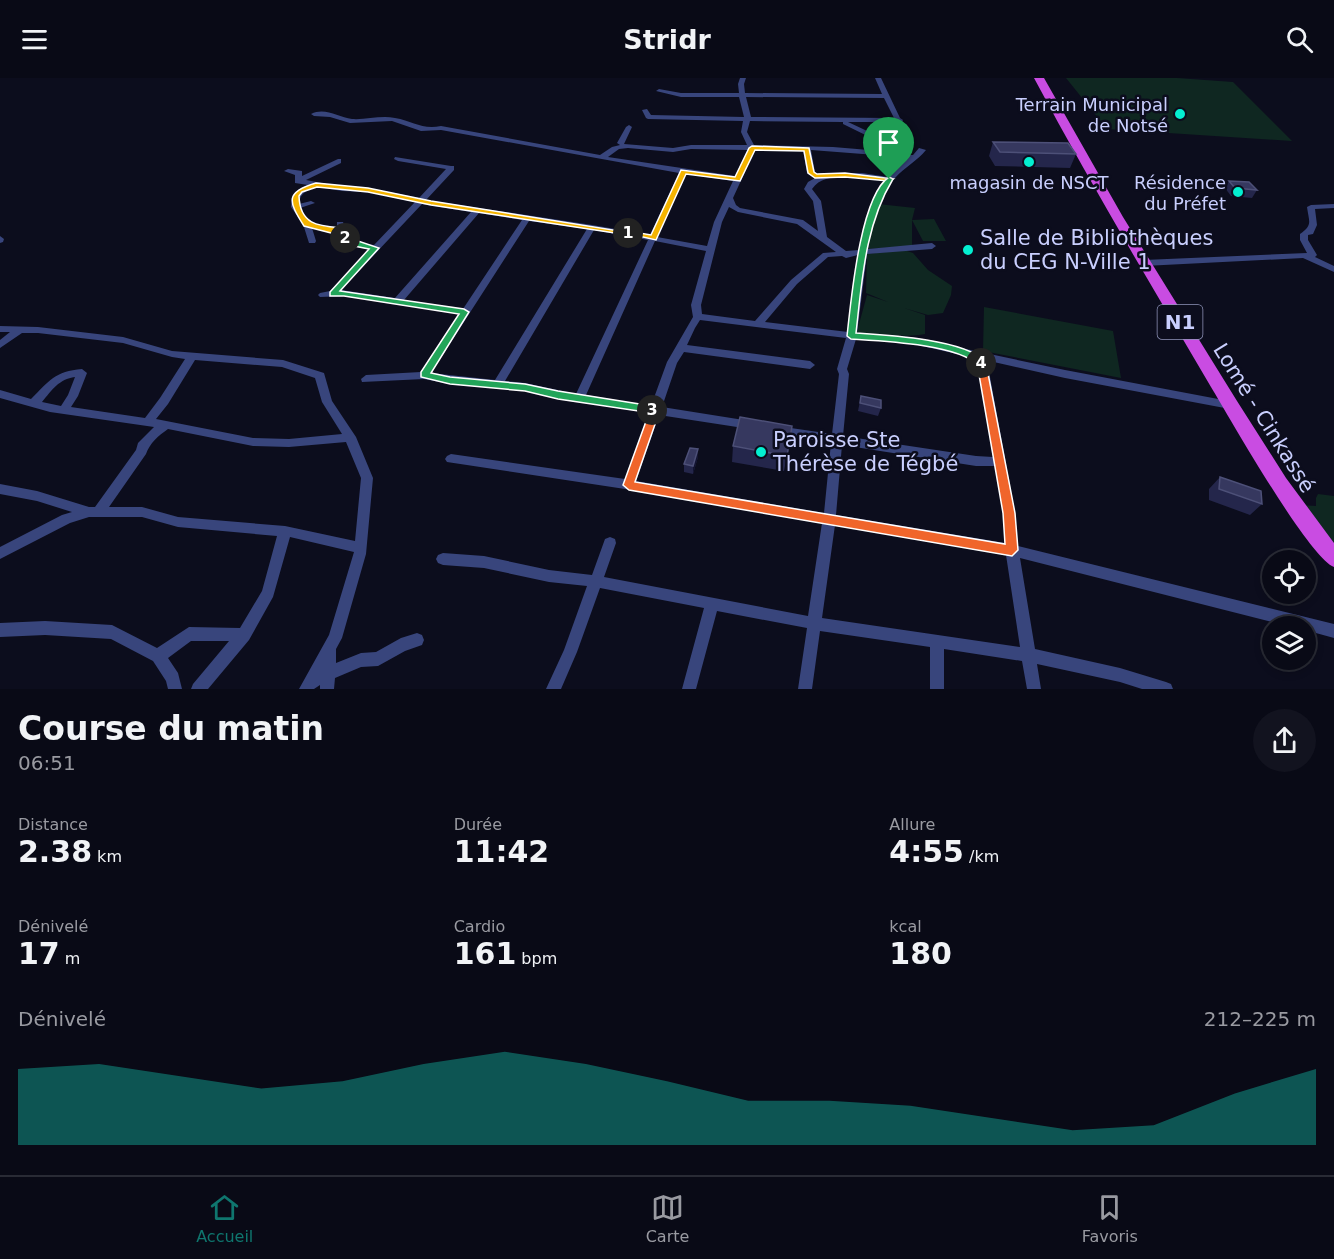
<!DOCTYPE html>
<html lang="fr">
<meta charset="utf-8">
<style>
body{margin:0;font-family:"DejaVu Sans",sans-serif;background:#12131f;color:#f1f3f6;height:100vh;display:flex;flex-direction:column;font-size:22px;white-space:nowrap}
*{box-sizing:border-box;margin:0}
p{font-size:20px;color:#999aa1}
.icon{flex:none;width:33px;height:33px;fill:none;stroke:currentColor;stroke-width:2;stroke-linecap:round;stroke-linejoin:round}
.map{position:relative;height:611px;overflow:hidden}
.sheet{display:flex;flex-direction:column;background:#090a16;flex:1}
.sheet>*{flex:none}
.fabs{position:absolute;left:1262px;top:472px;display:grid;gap:12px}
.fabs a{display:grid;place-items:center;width:54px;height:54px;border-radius:50%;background:#090a16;box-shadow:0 3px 9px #0003,0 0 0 2px #292b35;font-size:30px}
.pin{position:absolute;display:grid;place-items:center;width:51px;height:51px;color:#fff;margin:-62px -26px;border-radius:50% 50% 50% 0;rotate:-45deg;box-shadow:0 0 6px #0007}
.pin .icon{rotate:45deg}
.km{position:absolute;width:30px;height:30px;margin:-15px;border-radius:50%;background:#222;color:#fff;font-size:16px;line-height:30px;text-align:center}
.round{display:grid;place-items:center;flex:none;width:63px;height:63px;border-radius:32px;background:#12131f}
.headline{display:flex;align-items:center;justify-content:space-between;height:102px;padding:0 18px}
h1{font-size:33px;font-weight:700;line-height:45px}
.stats{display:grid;grid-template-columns:repeat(3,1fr);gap:9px;height:102px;padding:6px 18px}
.stats div{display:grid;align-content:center}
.stats b{font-size:30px;font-weight:700}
.stats small{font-size:16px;font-weight:400}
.stats p{font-size:16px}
.chart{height:168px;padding:12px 18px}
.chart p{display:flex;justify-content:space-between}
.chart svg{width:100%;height:108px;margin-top:6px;fill:#0f766e;opacity:.7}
header{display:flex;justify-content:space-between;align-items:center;height:78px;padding:0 18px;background:#090a16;font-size:27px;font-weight:700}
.tabs{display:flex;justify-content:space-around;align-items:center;height:84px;border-top:2px solid #292b35;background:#090a16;font-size:16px;color:#999aa1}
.tabs a{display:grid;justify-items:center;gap:3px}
.tabs .active{color:#0f766e}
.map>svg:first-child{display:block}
.green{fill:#0f2721}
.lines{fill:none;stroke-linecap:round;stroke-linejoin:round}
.minor{fill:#38457c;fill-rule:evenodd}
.trunk{fill:#c94ce2;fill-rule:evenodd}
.wall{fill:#24264b}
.shaded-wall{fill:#131431}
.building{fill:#36385f;stroke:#4d5078;stroke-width:1.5}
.split-1{fill:#f5b400;stroke:#fff;stroke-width:1.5}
.split-2{fill:#f5b400;stroke:#fff;stroke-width:1.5}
.split-3{fill:#22a559;stroke:#fff;stroke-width:1.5}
.split-4{fill:#f0652b;stroke:#fff;stroke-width:1.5}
.split-5{fill:#22a559;stroke:#fff;stroke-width:1.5}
.poi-dot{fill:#04efd1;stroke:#0c0d1d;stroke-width:2}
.labels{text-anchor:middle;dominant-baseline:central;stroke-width:5;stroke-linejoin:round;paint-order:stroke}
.far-poi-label{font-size:18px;fill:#c9cffe;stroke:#0c0d1d;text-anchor:end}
.shield{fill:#0c0d1d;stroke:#9095ba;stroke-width:1.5}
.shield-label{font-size:20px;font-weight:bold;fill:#c9cffe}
.poi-label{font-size:21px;fill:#c9cffe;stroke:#0c0d1d;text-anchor:start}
.street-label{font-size:21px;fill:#c9cffe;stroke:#0c0d1d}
</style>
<header><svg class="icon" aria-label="menu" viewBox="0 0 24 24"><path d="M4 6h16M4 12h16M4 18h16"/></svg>Stridr<svg class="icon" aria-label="search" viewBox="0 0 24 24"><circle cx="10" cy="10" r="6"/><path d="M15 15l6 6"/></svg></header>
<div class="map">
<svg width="1334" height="611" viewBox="0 0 1334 611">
<rect width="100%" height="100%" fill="#0c0d1d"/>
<path class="green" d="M1066,0H1177L1233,4L1292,63L1107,51Z
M878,126L915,130L912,142L934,141L946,163H923L912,142V168L867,171Z
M904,172L913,175L928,192L952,208L951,217L943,235L928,237L904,230L925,237V256C902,261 879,253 856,257L867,217L888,224L866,215L867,176Z
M984,229L1113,253L1121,300L983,273Z
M1318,416L1334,418V471L1300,427L1316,428V420Z"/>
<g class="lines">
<path class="minor" d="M740,0H746L744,6L745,15L882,16L875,0H881L900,40L903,42L902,44L912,67L909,77H913L919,70L926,72C917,83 905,89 895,100C878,118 872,147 868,171L932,165L936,168L932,171L867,176L857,255L909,259L1065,292L1234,324L1235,327L1234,330L1230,331L1065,300L985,282L990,299L1015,435L1018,468L1334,546V560L1305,552V549H1292L1020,480L1035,571L1120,590L1166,604L1171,606L1173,611H1142L1120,604L1037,586L1041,611H1027L1022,583L944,571V611H930V569L820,553L812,611H798L807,550L717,533L696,611H682L704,530L600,510L577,574L561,611H546L564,572L587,508L549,504L484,490L443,487L438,485L436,481L438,477L443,475L484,478L549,492L592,497L605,461L610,459L615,461L616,465L604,499L808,538L822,445L625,411L447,384L445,381L447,378L451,376L625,401L649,335L558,321L525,313L450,306L424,301L362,304L361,301L366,297L421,294L459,236L344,218L320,219L318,217L320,215L330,213L370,172L349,166L338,155H331L312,150L316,163L315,165H309L303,146L291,129C291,116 297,111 308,107L295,105V97L284,93L288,91L302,93V98L338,81H341V85L306,102L342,109L368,110L419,120L446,91L398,83L394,81L395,79L451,88H454V92L426,122L592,147L650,157L679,95L441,52L421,53L392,43L350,45L330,39L314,38L311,36C325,29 338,39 352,41C366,42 381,37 395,40C413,43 422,52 441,48L600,77L612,69L620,67L617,65L626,49L629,47L632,49L624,66L673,70L691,67H747L741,54L743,43L648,41L646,40L642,32L647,31L651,37L744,39L739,19H681L656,13L659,11L681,15H739L738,6ZM746,19L884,20L894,40L751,39ZM750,43L843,44V46L894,71L893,74L833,69L754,67L747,54ZM848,44H895L904,67L902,76L900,75L902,71L897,67ZM628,70L673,74L691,71L748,72L735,98L608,79L619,71ZM755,72H803L807,95L815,100L808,104L804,111L813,123L818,153L803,142L740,130L736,127L733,120ZM811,72L889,78L901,80L900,83L903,85L888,99L862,95L817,96L815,94ZM686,96L733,103L714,144L707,168L657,159ZM862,99L885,103C871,123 864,147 859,172L846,173L827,159L821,123L812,111C823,95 845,100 862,99ZM318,109L342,113L368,114L415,124L374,167C356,164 349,162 343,144H337V150H331L310,144L300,130L315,125L311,123L299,126C300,114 308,112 318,109ZM422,126L471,134L395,220L341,212ZM729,129L738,134L797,146L836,174L823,175L791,202L755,243L702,236L701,227L722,144ZM479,135L522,142L463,231L404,222ZM529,143L587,151L495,302L431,295ZM594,152L648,162L576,316L525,305L505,303ZM655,163L706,173L691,227L693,239L667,284L651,328L586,317ZM858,177L848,254L765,244L797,206L828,179L842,178L846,180ZM700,242L846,260L837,291L839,296L832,356L777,348L773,349L771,352L773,355L777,356L831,365L824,435L636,403L659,337L750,351L754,350L756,347L754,344L750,343L662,329L677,285L684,274L810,291L815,287L810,283L687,267L695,250ZM856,261L909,265L970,279L976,285L980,299L993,379L976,378L843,358L849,296L847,291ZM842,367L976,388H995L1003,435L1005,465L836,437ZM835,447L1006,477L1020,569L822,540Z
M1334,126V130L1315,131L1317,147L1313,156L1308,157V162L1317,177L1315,179L1334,188V194L1303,180L1144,188L1140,185L1144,182L1307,175L1300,162V156C1313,147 1309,144 1307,129L1311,127Z
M0,158L4,161L3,164L0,165Z
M0,248L38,249L123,259L172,273L283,282L324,295L332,323L356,359L373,400L366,476L342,560L336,571V585L361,575L376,574L401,560L417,555L422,557L424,562L422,567L405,573L378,588L361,589L335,600L334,611H320V607L314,611H299L329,557L354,474L290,459L273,519L249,562L208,611H191L193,606L229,563H191L168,580L178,595L182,611H168L166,603L153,583L111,561L45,557L0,559V545L45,543L112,547L157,570L189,549L240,550L262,513L277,458L178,449L142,439H89L70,445L0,481V469L62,437L72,434L37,423L0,416V406L37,413L89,429H95L136,372L138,365L154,349L50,334L0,320V312L31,321C49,303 55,293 82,291L87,295L78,318L71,329L145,340L160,320L185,281L172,279L123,265L38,255H22L0,270V262L10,254H0ZM195,282L282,289L315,300L322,324L342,356L289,361L253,360L156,341L168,326ZM75,299L68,317L61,328L42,324C52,312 59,301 75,299ZM168,351L253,368L289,369L346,364L361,400L355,463L285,448L178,439L142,429H109L146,376C150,365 158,358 168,351Z"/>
<path class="trunk" d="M1034,0H1044L1123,139L1237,323L1286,400L1334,465V489C1309,480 1229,339 1211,309C1151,207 1090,105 1034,0Z"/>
</g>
<path class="wall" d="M993,64L1076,76L1070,90L995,88L989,78Z
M1229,103L1257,112L1252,120L1231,118L1225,110Z
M861,318L881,330L878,338L858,333Z
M733,368L787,378L784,393L732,384Z
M698,379L693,396L684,394V386Z
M1220,399L1262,426L1250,437L1209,422V411Z"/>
<path class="shaded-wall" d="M698,371V379L693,396V388Z"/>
<path class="building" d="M993,64L1068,65L1076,76L1000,74Z
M1229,103L1249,104L1257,112L1235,110Z
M861,318L881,322V330L860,325Z
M740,339L792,348L787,378L733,368Z
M690,370L698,371L693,388L684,386Z
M1220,399L1261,413L1262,426L1219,411Z"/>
<path class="split-1" d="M752,68L809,70L814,94L817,96L845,95L893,101L889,103L845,99L815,100L808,95L804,73L755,72L740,103L686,96L656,162L625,155L628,153L651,157L681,92L735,99L749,70Z"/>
<path class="split-2" d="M316,105L368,110L431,123L632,155L628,157L431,127L368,114L317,109L302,114L299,118C300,148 320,148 343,150L349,160L345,162L338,155H331L304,148C288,123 285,114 316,105Z"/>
<path class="split-3" d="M343,158L379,170L340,213L464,231L469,234L431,295L450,299L525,306L558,313L652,328L657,332L652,335L558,321L525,313L450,306L421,299V294L459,236L344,218H330V214L369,171L354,168L343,162Z"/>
<path class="split-4" d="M981,282L986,285L1015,435L1018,472L1012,478L629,412L623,407L649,335L647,332L652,328L660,332L635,404L1005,466L1003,435L977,285Z"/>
<path class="split-5" d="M889,99L893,101C865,147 862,203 856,255C887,257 963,261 985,283V287H978C957,266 882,263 851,261L847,258C851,223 860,118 889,99Z"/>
<g class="poi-dot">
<circle cx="1180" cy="36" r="6"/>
<circle cx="1029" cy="84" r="6"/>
<circle cx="1238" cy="114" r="6"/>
<circle cx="968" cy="172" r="6"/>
<circle cx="761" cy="374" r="6"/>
</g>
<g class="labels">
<g class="far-poi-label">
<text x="1168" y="26">Terrain Municipal<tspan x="1168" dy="21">de Notsé</tspan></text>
<text x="1029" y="104" text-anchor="middle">magasin de NSCT</text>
<text x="1226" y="104">Résidence<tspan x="1226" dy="21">du Préfet</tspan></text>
</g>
<rect class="shield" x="1157.5" y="227" width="45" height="34" rx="4.5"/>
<g class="shield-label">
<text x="1180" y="244">N1</text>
</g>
<g class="poi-label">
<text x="980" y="160">Salle de Bibliothèques<tspan x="980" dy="24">du CEG N-Ville 1</tspan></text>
<text x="773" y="362">Paroisse Ste<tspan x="773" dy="24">Thérèse de Tégbé</tspan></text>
</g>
<g class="street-label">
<text transform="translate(1264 340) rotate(58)">Lomé - Cinkassé</text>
</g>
</g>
</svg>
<div class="fabs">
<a><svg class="icon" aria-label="locate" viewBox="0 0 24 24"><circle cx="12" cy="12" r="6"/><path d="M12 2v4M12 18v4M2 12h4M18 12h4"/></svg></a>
<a><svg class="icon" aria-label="layers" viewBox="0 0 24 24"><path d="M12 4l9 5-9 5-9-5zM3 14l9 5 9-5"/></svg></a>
</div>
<div class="pin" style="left:889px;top:101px;background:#1e9e55"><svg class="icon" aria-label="arrive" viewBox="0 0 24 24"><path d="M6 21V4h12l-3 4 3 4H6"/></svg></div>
<b class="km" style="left:628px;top:155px">1</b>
<b class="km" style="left:345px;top:160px">2</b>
<b class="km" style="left:652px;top:332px">3</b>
<b class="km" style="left:981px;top:285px">4</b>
</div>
<section class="sheet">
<div class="headline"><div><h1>Course du matin</h1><p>06:51</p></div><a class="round"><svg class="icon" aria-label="share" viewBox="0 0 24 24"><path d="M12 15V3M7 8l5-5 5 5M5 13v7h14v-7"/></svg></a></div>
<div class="stats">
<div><p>Distance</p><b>2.38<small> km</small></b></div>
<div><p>Durée</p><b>11:42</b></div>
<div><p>Allure</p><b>4:55<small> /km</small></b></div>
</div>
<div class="stats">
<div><p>Dénivelé</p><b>17<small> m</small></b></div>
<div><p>Cardio</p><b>161<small> bpm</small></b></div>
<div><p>kcal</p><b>180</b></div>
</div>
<div class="chart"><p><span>Dénivelé</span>212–225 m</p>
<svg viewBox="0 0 160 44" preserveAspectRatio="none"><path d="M0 44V13L10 11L20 16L30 21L40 18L50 11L60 6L70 11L80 18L90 26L100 26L110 28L120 33L130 38L140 36L150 23L160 13V44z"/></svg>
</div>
</section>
<nav class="tabs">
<a class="active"><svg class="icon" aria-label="home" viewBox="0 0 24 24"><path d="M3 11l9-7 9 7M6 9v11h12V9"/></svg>Accueil</a>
<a><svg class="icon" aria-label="map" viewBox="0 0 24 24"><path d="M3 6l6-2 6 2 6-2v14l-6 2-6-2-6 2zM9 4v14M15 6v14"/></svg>Carte</a>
<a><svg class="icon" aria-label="saved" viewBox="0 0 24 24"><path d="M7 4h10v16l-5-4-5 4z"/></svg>Favoris</a>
</nav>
